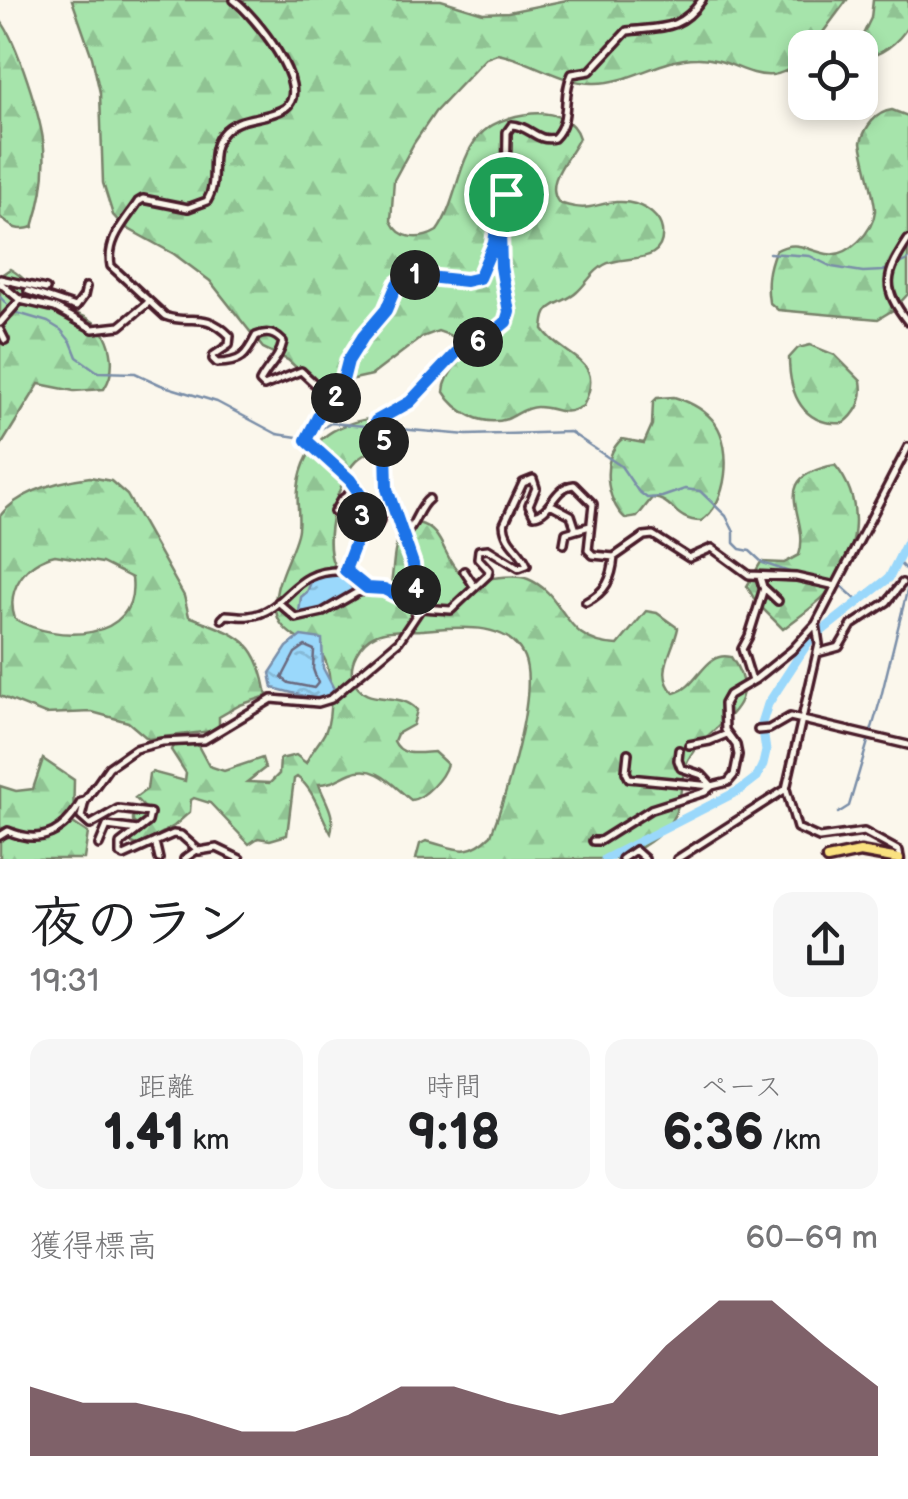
<!DOCTYPE html>
<html lang="ja">
<meta charset="utf-8">
<style>
body{margin:0;font-family:"Balsamiq Sans","Klee One",sans-serif;background:#f6f6f6;color:#202124;height:100vh;display:flex;flex-direction:column;font-size:38px;white-space:nowrap}
*{box-sizing:border-box;margin:0}
p{font-size:32px;color:#757577}
.icon{flex:none;width:55px;height:55px;fill:none;stroke:currentColor;stroke-width:2;stroke-linecap:round;stroke-linejoin:round}
.map{position:relative;height:859px;overflow:hidden}
.side{display:flex;flex-direction:column;background:#fff;flex:1}
.side>*{flex:none}
.tools{position:absolute;left:788px;top:30px;display:grid;gap:20px}
.tools a{display:grid;place-items:center;width:90px;height:90px;border-radius:20px;background:#fff;box-shadow:0 5px 15px #0003;font-size:50px}
.pin{position:absolute;display:grid;place-items:center;width:85px;height:85px;color:#fff;margin:-42px;border:5px solid #fff;border-radius:50%;box-shadow:0 2px 10px #0007}
.km{position:absolute;width:50px;height:50px;margin:-25px;border-radius:50%;background:#222;color:#fff;font-size:28px;line-height:50px;text-align:center}
.round{display:grid;place-items:center;flex:none;width:105px;height:105px;border-radius:20px;background:#f6f6f6}
.overview{display:flex;align-items:center;justify-content:space-between;height:170px;padding:0 30px}
h1{font-size:55px;font-weight:600;line-height:75px}
.stats{display:grid;grid-template-columns:repeat(3,1fr);gap:15px;height:170px;padding:10px 30px}
.stats div{display:grid;align-content:center;border-radius:20px;background:#f6f6f6;text-align:center}
.stats b{font-size:50px;font-weight:600}
.stats small{font-size:28px;font-weight:400}
.stats p{font-size:28px}
.chart{height:280px;padding:20px 30px}
.chart p{display:flex;justify-content:space-between}
.chart svg{width:100%;height:180px;margin-top:10px;fill:#4a1f2b;opacity:.7}
.map>svg:first-child{display:block}
.forest{fill:url(#forest-firs);stroke:#78826b;stroke-width:2.5;fill-rule:evenodd}
.water{fill:url(#water-ripples);stroke:#7a8ea8;stroke-width:2.5}
.lines{fill:none;stroke-linecap:round;stroke-linejoin:round}
.shore{stroke:#6a697e;stroke-width:2.5}
.stream{stroke:#7a8ea8;stroke-width:2.5}
.river{stroke:#9ad8fb;stroke-width:9}
.minor-casing{stroke:#4a1f2b;stroke-width:12}
.primary-casing{stroke:#4a1f2b;stroke-width:15}
.minor{stroke:#fbf7ec;stroke-width:5}
.primary{stroke:#fae180;stroke-width:8}
.route-casing{stroke:#fff;stroke-width:20}
.route{stroke:#1a73e8;stroke-width:12}
</style>
<div class="map">
<svg width="908" height="859" viewBox="0 0 908 859">
<defs>
<pattern id="forest-firs" width="22" height="20" patternUnits="userSpaceOnUse" patternTransform="scale(2.5)"><rect width="22" height="20" fill="#a6e4ab"/><path d="M5 1l3.5 6h-7zM16 11l3.5 6h-7z" fill="#90c393"/></pattern>
<pattern id="water-ripples" width="26" height="14" patternUnits="userSpaceOnUse" patternTransform="scale(2.5)"><rect width="26" height="14" fill="#9ad8fb"/><path d="M2 4q2-2 4 0t4 0M15 11q2-2 4 0t4 0" fill="none" stroke="#86b9d7"/></pattern>
</defs>
<rect width="100%" height="100%" fill="#fbf7ec"/>
<filter id="ink" filterUnits="userSpaceOnUse"><feTurbulence type="fractalNoise" baseFrequency=".01" numOctaves="2"/><feDisplacementMap in="SourceGraphic" scale="20" xChannelSelector="R" yChannelSelector="G"/><feConvolveMatrix kernelMatrix="1 2 1 2 8 2 1 2 1" color-interpolation-filters="sRGB"/></filter>
<g filter="url(#ink)">
<path class="forest" d="M72,0H441L483,13L508,12L567,0H847L812,47L805,48L804,57C764,98 740,57 697,58C660,58 630,84 593,83C559,83 530,59 497,54L486,58L435,112L414,143L394,180L391,221C400,240 420,241 437,231C457,203 457,163 478,137C498,112 568,99 579,138C570,158 543,182 559,203C569,206 579,209 590,207C605,204 620,199 635,204C647,208 660,217 662,230C666,267 623,254 604,265C593,271 586,284 577,292C569,300 558,301 550,308C544,314 544,321 543,329C563,359 608,358 583,406C560,418 558,407 537,407C525,407 517,415 507,419C483,427 456,412 444,392C445,372 464,361 466,341L438,331L422,337L372,375L336,383L308,378L288,360L263,348L210,281L174,254L123,226L113,215L103,183L100,93L92,57Z
M873,0H908V26C899,42 879,58 860,58L858,45L871,18Z
M0,20C17,40 42,121 44,148C46,175 41,202 33,227C18,232 12,228 0,217Z
M892,110L908,116V294L893,310L878,319L778,310L769,302C766,283 768,269 775,251C796,239 806,250 827,254C848,258 873,232 875,211C876,202 863,157 861,142C865,127 876,112 892,110Z
M10,269C25,277 33,290 46,299C60,309 75,312 89,319C113,333 118,367 104,389L74,391L39,384L0,447V276Z
M810,345L835,355L861,381C864,398 858,412 844,423C803,427 789,394 789,358L798,348Z
M674,397C690,402 705,409 715,423C733,448 728,504 701,521C674,521 674,499 652,498L637,517L626,519C605,501 600,457 622,439L644,443L652,425L653,402L657,398Z
M390,416L399,427L396,436C384,444 367,451 356,461C337,480 322,540 334,565C338,573 348,582 356,587C361,591 370,596 377,596C406,597 378,536 417,523C445,529 442,558 461,574C475,586 507,571 528,579C568,595 560,643 618,645L646,611L657,613L678,628C674,650 654,673 674,693C699,688 704,650 731,657C769,711 707,722 688,760C681,774 682,791 678,806C671,832 643,847 621,859H416L420,844L426,841C456,848 466,859 491,835C505,798 539,693 524,657C508,619 453,628 421,630C406,631 388,629 375,635C360,642 348,663 353,679C364,709 399,689 417,710L413,725L397,734L394,741C401,757 418,753 434,752L447,764C443,778 425,798 411,800C393,786 377,763 351,773C339,778 332,784 319,784C324,800 336,813 331,833C320,814 314,789 297,777L294,779L287,835L270,840L258,838L249,844L210,803L194,798L191,800L190,812L174,826L139,846L132,843L131,840L142,830L133,822V815L148,811L135,798L147,789L149,774L152,772L185,781L186,773L171,750L173,746L197,744L209,766L224,771L262,758L265,768L247,782L270,783L279,774L280,759L296,755L306,763C311,750 321,742 326,730C332,715 333,668 322,655C319,651 314,649 309,646C297,638 281,630 277,615C269,590 291,558 297,534C301,519 296,504 298,489C304,436 341,420 390,416Z
M835,465C867,504 858,557 826,594C814,607 797,618 783,629L756,602L747,586L761,562L784,563L799,555C812,518 763,478 835,465Z
M90,477L111,481L127,495L184,596L189,616C238,636 258,637 267,696L240,705L219,717V730L148,739L128,722L92,712L45,714L0,696V516C19,491 60,481 90,477ZM55,555L102,563L132,578C140,643 55,643 15,619C5,589 26,562 55,555Z
M43,759L74,780L73,823L88,833L84,859H0V839L17,835L15,828H0V786L16,791L33,789Z"/>
<path class="water" d="M333,570L344,575L354,592L326,609L299,612L301,597L307,592L313,577Z
M301,636L322,639L323,668L334,689L329,698L319,700L273,688L270,673L287,647Z"/>
<g class="lines">
<path class="shore" d="M305,646L314,650L313,669L318,683L314,688L289,683L282,678L295,653Z"/>
<path class="stream" d="M769,253L810,256L832,267L863,272L883,271L908,260
M0,297L14,312L48,322L61,330L71,342L77,357L98,372L135,373L161,385L217,402L277,434L304,438L331,423L467,435L570,432L621,466L638,491L647,498L662,497L685,489L700,491L726,516L734,532V543L740,549L750,551L763,563L798,575
M898,562L908,572
M825,581L835,580L860,603
M838,813L849,806L880,701L908,587"/>
<path class="river" d="M605,859L740,790L757,777L763,764L766,751L762,723L768,704L809,641L889,578L908,540"/>
<defs>
<path id="minor" d="M234,0C253,14 314,88 285,108C265,121 238,114 222,134C206,154 220,180 207,201L188,208L143,199L138,202C125,222 106,240 111,266L165,316C191,326 203,309 230,336L229,345L214,355L213,359L217,363C241,363 246,356 256,336C267,331 275,333 283,342C279,360 268,366 260,382L264,386L301,371L316,385L339,386
M908,240C885,275 881,288 908,322
M0,279L46,289
M0,283L20,300L55,308L93,329L120,326L149,302
M28,291L76,307L84,296L86,287
M0,323L21,299
M0,330L5,340
M550,504L571,515L576,530L590,526
M334,512L341,500L357,488
M379,523L384,506L391,504
M402,538C417,524 417,508 429,499
M564,544L566,533L576,530
M464,571L474,586
M760,577L763,587L778,601
M367,588L345,571L362,526L364,500L350,480L306,440L322,409L340,392C338,361 365,338 383,315C394,302 393,284 409,275L466,281L479,278L494,243L498,210
M278,602L296,618L323,612L356,593L376,587L421,608L451,610L488,575L489,570L478,558L479,550L488,549L519,568L527,565C521,549 505,543 504,524L523,483L533,479L536,488L529,505L534,515C552,513 553,487 574,485L593,504L588,550L593,555L614,557L644,536L653,535L689,558L712,548L749,575L796,577L836,586
M586,602C606,592 612,579 614,557
M417,605L413,564L387,489V449L376,430V421L410,402L457,352L495,332L506,322L509,312L501,267V210L506,194L507,132L512,125C528,125 538,143 554,138C572,120 561,96 572,74L590,71L627,31C662,27 680,31 702,0
M222,619L226,615C234,615 242,617 249,616C290,611 289,568 345,571
M816,624L819,644L786,789L797,828L819,838L864,832L899,851L900,858
M817,653L839,647L852,625L887,602L902,583
M752,681L742,649L749,636L764,588
M758,730L769,729L790,717L908,745
M689,745L710,741L727,734
M628,753L626,772L629,778L712,786L728,782L734,775L738,755L736,745L725,730L724,704L729,695L756,679L792,650L816,624L908,447
M85,801L81,817L90,825L118,809L150,813L148,822L120,844V854L124,856L173,834L181,835L199,851L217,848L240,859
M0,836L8,831C41,846 65,832 81,802L85,801L109,767L135,749L162,742L204,740L272,699L318,703L331,699L399,641L421,608
M593,841H600L651,809L705,792L712,786L702,775L681,768L678,760L679,750
M155,842L159,859
M99,845L107,826L138,830
M184,859L197,850
M622,859L635,850L645,859
M677,859L786,789"/>
<path id="primary" d="M827,859L860,852L899,859"/>
</defs>
<use href="#minor" class="minor-casing"/>
<use href="#primary" class="primary-casing"/>
<use href="#minor" class="minor"/>
<use href="#primary" class="primary"/>
</g>
</g>
<g class="lines" filter="url(#ink)">
<defs>
<path id="route" d="M506,194L500,210V232L501,267L509,312L506,322L494,332L457,352L410,402L376,421V430L386,449L387,489L413,564L417,605L384,589L367,588L345,570L362,526L364,500L350,480L306,440L322,409L340,392L348,361L363,337L386,310L397,284L409,275L466,281L479,278L494,243L500,201Z"/>
</defs>
<use href="#route" class="route-casing"/>
<use href="#route" class="route"/>
</g>
</svg>
<div class="tools">
<a><svg class="icon" aria-label="locate" viewBox="0 0 24 24"><circle cx="12" cy="12" r="6"/><path d="M12 2v4M12 18v4M2 12h4M18 12h4"/></svg></a>
</div>
<div class="pin" style="left:506px;top:194px;background:#1e9e55"><svg class="icon" aria-label="arrive" viewBox="0 0 24 24"><path d="M6 21V4h12l-3 4 3 4H6"/></svg></div>
<b class="km" style="left:415px;top:275px">1</b>
<b class="km" style="left:336px;top:398px">2</b>
<b class="km" style="left:362px;top:517px">3</b>
<b class="km" style="left:416px;top:590px">4</b>
<b class="km" style="left:384px;top:442px">5</b>
<b class="km" style="left:478px;top:342px">6</b>
</div>
<section class="side">
<div class="overview"><div><h1>夜のラン</h1><p>19:31</p></div><a class="round"><svg class="icon" aria-label="share" viewBox="0 0 24 24"><path d="M12 15V3M7 8l5-5 5 5M5 13v7h14v-7"/></svg></a></div>
<div class="stats">
<div><p>距離</p><b>1.41<small> km</small></b></div>
<div><p>時間</p><b>9:18</b></div>
<div><p>ペース</p><b>6:36<small> /km</small></b></div>
</div>
<div class="chart"><p><span>獲得標高</span>60–69 m</p>
<svg viewBox="0 0 160 44" preserveAspectRatio="none"><path d="M0 44V27L10 31L20 31L30 34L40 38L50 38L60 34L70 27L80 27L90 31L100 34L110 31L120 17L130 6L140 6L150 17L160 27V44z"/></svg>
</div>
</section>
